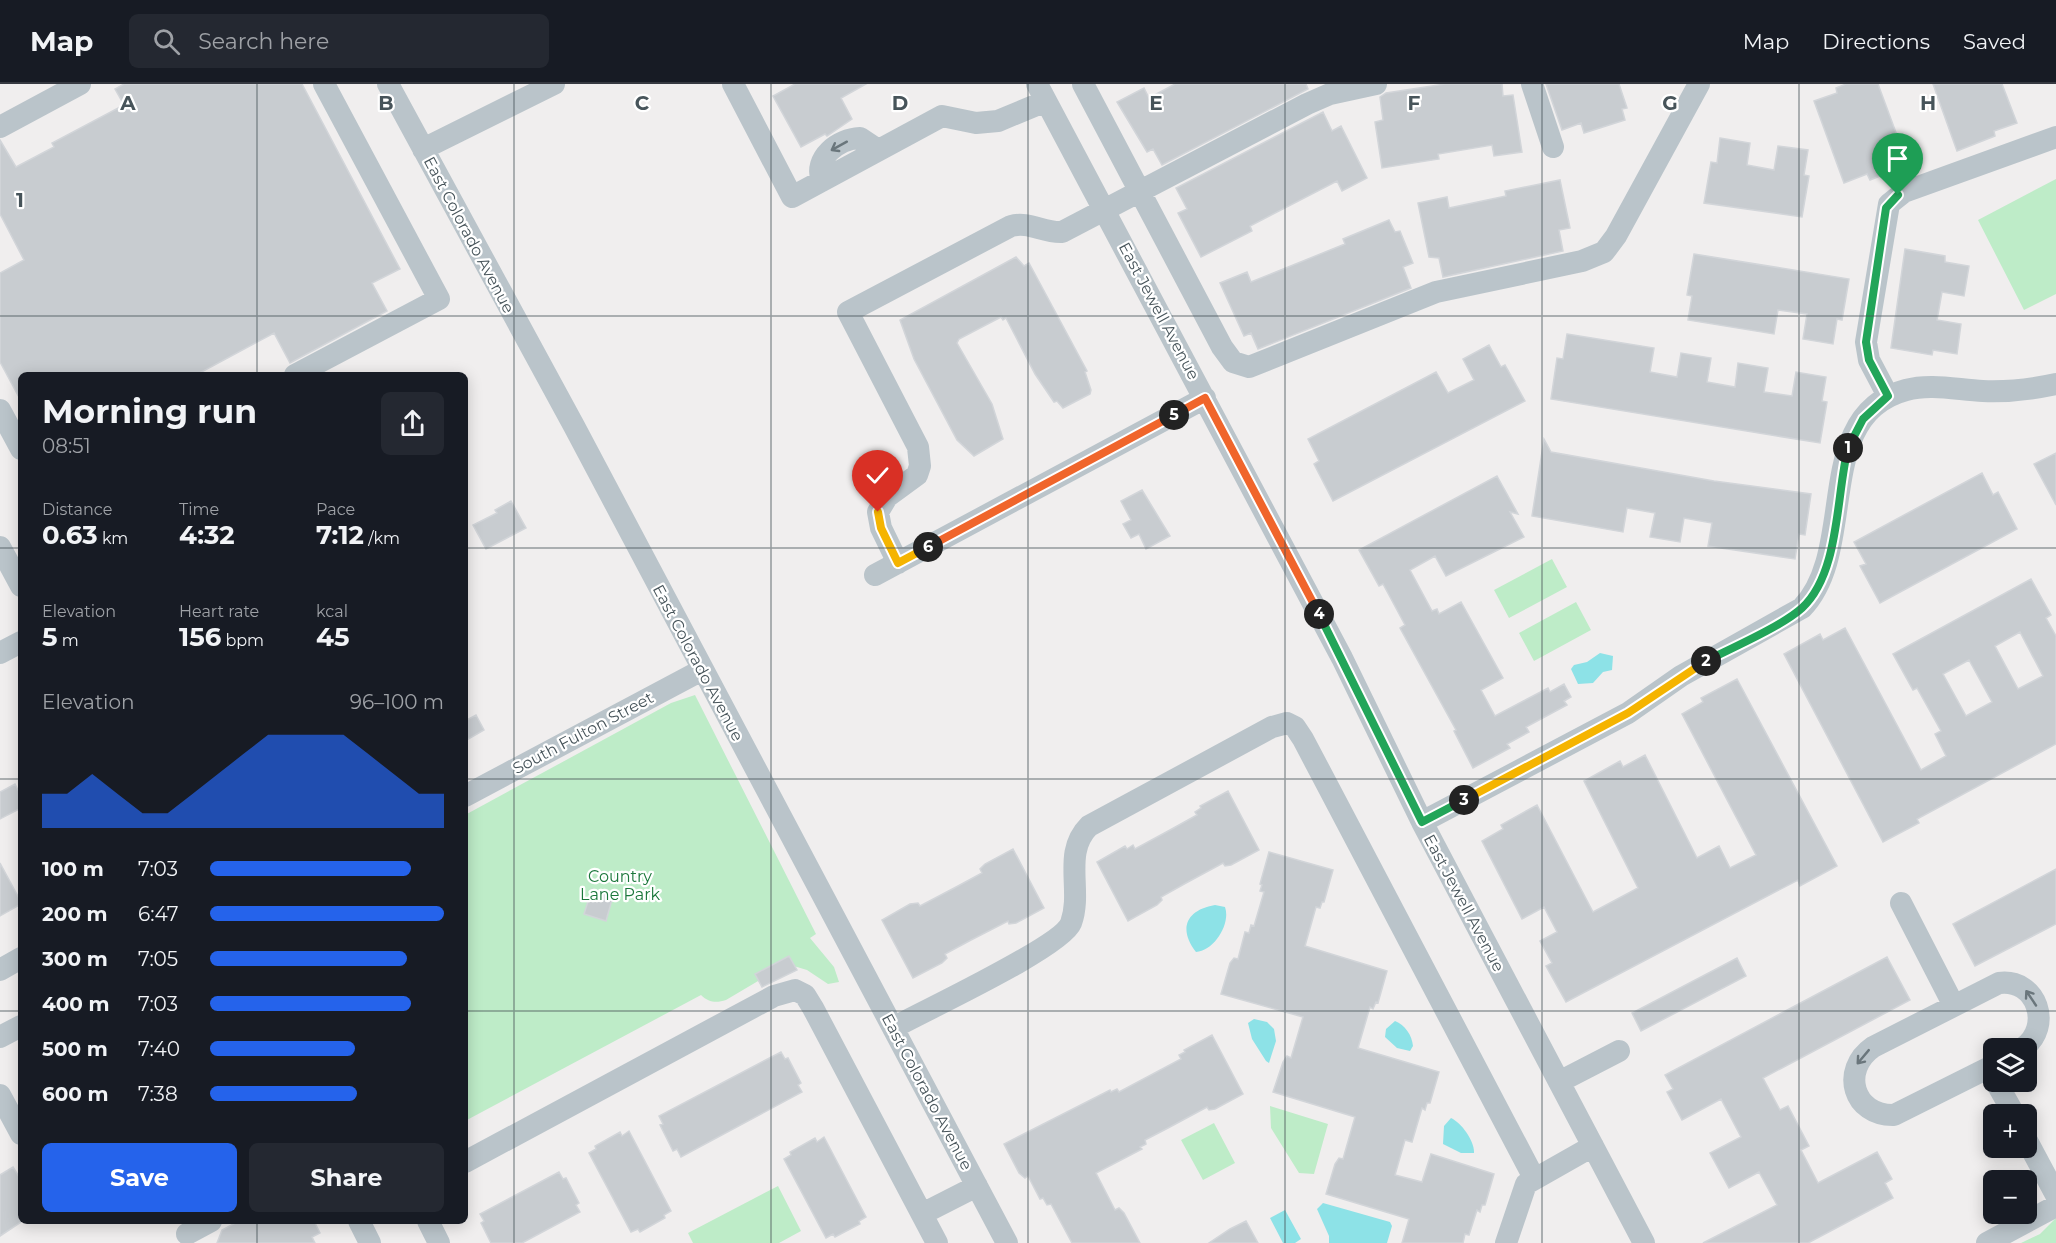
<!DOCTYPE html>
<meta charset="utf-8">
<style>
body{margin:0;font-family:Montserrat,sans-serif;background:#242831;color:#f1f3f6;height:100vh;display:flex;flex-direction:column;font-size:22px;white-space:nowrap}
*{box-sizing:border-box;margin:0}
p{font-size:20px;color:#9ea1a6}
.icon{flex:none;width:33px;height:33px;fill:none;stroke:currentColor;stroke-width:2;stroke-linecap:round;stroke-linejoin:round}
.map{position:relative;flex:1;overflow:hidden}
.sheet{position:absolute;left:18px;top:288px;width:450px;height:852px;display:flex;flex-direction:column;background:#171b24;border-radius:9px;box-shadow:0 3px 15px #0003}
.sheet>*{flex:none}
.buttons{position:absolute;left:1983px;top:954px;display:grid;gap:12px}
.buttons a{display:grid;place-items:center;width:54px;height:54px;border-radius:9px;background:#171b24;box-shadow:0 3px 15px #0003;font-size:30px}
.pin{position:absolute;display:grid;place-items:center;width:51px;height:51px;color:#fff;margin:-62px -26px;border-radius:50% 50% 50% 0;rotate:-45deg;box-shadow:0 0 6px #0007}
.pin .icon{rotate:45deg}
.km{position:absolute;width:30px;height:30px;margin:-15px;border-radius:50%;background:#222;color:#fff;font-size:16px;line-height:30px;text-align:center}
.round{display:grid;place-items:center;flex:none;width:63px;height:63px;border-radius:9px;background:#242831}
.summary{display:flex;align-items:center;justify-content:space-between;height:102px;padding:0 24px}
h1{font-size:33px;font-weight:700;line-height:45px}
.figures{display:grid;grid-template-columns:repeat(3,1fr);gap:9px;height:102px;padding:6px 24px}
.figures div{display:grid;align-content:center}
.figures b{font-size:26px;font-weight:700}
.figures small{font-size:16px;font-weight:400}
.figures p{font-size:16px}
.chart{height:168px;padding:12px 24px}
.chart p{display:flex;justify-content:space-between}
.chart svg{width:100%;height:108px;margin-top:6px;fill:#2563eb;opacity:.7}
.primary-button{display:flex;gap:12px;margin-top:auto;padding:12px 24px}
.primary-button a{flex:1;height:69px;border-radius:9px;background:#2563eb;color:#fff;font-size:24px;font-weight:700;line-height:69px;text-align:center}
.primary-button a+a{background:#242831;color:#f1f3f6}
ul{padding:0 24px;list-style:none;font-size:20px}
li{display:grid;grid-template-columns:96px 72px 1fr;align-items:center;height:45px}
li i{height:15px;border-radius:8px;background:#2563eb}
header{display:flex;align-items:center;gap:36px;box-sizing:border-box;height:84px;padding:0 30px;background:#171b24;border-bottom:2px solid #363941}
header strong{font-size:28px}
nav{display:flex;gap:33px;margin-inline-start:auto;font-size:21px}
.search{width:420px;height:54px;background:#242831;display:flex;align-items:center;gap:15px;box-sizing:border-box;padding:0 21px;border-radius:9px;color:#9ea1a6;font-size:22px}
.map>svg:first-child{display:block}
.green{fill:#beecc8}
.water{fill:#8de2e7}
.building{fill:#c8ccd0;stroke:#d2d5d9;stroke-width:1.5;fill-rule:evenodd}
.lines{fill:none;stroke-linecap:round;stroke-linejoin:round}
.minor{stroke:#bac4ca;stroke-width:22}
.oneway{stroke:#6a767c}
.split-1-casing{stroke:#fff;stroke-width:12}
.split-2-casing{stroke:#fff;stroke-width:12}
.split-3-casing{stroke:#fff;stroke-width:12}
.split-4-casing{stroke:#fff;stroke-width:12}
.split-5-casing{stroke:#fff;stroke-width:12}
.split-6-casing{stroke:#fff;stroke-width:12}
.split-7-casing{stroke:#fff;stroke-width:12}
.split-1{stroke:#22a559;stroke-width:8}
.split-2{stroke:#22a559;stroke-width:8}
.split-3{stroke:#f5b400;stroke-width:8}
.split-4{stroke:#22a559;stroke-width:8}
.split-5{stroke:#f0652b;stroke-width:8}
.split-6{stroke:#f0652b;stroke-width:8}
.split-7{stroke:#f5b400;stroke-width:8}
.grid{fill:none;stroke:#47545a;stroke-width:1.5;stroke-opacity:0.55}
.labels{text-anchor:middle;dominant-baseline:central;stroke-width:4.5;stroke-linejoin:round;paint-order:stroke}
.street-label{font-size:16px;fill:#47545a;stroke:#fff}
.park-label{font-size:16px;fill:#1b773b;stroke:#fff}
.grid-label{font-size:20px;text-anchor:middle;font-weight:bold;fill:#47545a;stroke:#fff;stroke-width:4.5;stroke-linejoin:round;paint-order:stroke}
</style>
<header>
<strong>Map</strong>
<div class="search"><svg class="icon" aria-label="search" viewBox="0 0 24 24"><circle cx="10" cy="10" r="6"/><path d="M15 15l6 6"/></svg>Search here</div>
<nav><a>Map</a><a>Directions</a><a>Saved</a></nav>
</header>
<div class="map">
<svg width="2056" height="1159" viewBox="0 0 2056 1159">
<rect width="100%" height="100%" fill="#f0eeee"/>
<path class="green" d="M2056,95V210L2024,226L1978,136Z
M1552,475L1567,503L1509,534L1494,506Z
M1576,518L1591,546L1534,577L1519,549Z
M695,611L816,850L810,854L834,883L839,898L828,900L807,886L787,880L726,916C717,919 709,919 701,911L465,1037V731L671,619Z
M1270,1022L1328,1040L1314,1090L1299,1089L1271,1044Z
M1214,1039L1235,1079L1203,1096L1181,1056Z
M778,1102L801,1147L779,1159H693L688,1149Z
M2056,1134V1159H2021L2040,1150Z"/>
<path class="water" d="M1600,569L1613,572L1612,586L1603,588L1593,599L1578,600L1571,585L1574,581L1587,578Z
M1215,821L1225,823C1231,840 1214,867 1196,868C1178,845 1186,826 1215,821Z
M1254,935L1267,938L1274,945L1276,957L1269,979L1266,977L1252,955L1248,939Z
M1395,937C1405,941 1412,951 1413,962L1410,967L1397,964L1385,953L1386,945Z
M1451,1034C1462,1039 1475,1058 1474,1069H1461L1443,1060L1444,1042Z
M1323,1119L1390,1138L1392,1142L1387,1159H1329V1152L1317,1125Z
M1285,1126L1301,1155L1295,1159H1283L1270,1134Z"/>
<path class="building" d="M124,0H302L400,185L372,199L387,227L290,279L274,249L196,291H21V317L0,278V189L24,176L0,130V56L16,83L54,63L52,59L124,21L115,5Z
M795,0H866L841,14L852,35L827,52L825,50L801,63L773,12Z
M1175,0H1306L1308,5L1162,81L1153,65L1147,68L1117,18L1144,4L1149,14Z
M1445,0H1502L1503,12L1513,11L1522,68L1494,72L1492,61L1438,70L1439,75L1382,84L1375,38L1383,36L1380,13L1386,9Z
M1546,0H1619L1627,24L1622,25L1625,36L1584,49L1581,39L1562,46Z
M1846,0H1878L1908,81L1870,96L1867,90L1844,99L1814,17L1837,9L1836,4Z
M1933,0H2002L2017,39L1994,47L1995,52L1957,67Z
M1323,28L1332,47L1341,42L1367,94L1342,107L1337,97L1250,142L1252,147L1201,173L1178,129L1187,125L1176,104Z
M1720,54L1750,59L1747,81L1774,86L1778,62L1808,66L1804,91L1809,92L1802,133L1704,119L1711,78L1717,79Z
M1560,96L1570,144L1559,146L1563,167L1443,193L1439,174L1429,173L1418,119L1447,113L1449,124L1506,112L1505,107Z
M1389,136L1395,148L1400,147L1413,179L1403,183L1411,204L1258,265L1251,249L1244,252L1220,199L1247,188L1251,198L1345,160L1343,155Z
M1905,165L1945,172V178L1969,182L1964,212L1942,208L1937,236L1961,240L1957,270L1933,266L1932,271L1891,264Z
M1694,170L1849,195L1842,236L1837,235L1833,260L1803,255L1807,230L1778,226L1774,250L1688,236L1692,212L1687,211Z
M1016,173L1024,182L1029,179L1087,287L1085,288L1091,306L1090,310L1063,324L1057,317L1054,318L1035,290L1006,234L1003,236L1001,233L959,255L957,259L992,320L1003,355L974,372L957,356L914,275L900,236Z
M1567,250L1654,264L1650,288L1677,293L1681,269L1711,274L1707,298L1735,303L1738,279L1768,284L1764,308L1792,312L1796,288L1826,293L1822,317L1827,318L1820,359L1551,315L1557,274L1563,275Z
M1489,261L1501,283L1505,281L1525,317L1333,417L1314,380L1319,377L1308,355L1436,288L1448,309L1474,296L1463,275Z
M1544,355L1551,368L1714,397L1811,410L1805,451L1799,450L1795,475L1708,462L1712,439L1684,434L1680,458L1650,453L1655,429L1627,424L1623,448L1532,432Z
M2056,369V421L2034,380Z
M1982,389L1993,411L1998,408L2017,445L1880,519L1860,482L1866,480L1854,458Z
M1497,392L1518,430L1510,428L1524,453L1446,492L1435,472L1410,486L1432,527L1437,525L1439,530L1461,518L1503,594L1481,606L1495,632L1548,604L1550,608L1564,600L1571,613L1564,617L1567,621L1526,643L1529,648L1507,660L1510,664L1473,684L1454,647L1456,646L1400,544L1405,541L1383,500L1379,502L1359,466Z
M1142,406L1170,452L1146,465L1139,450L1131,454L1123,440L1131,436L1121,417Z
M511,417L526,444L486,465L473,441L497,429L495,426Z
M2031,495L2051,531L2046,534L2056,552V660L1917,735L1919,739L1883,758L1784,570L1820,550L1823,556L1845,544L1921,686L1946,672L1935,650L1941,647L1917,604L1913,606L1893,570ZM2020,548L2043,592L2018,605L1995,562ZM1969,576L1992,618L1966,632L1943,590Z
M1737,595L1837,782L1800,802L1798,796L1566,918L1546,882L1552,879L1540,857L1557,848L1544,823L1522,835L1482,757L1503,745L1501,741L1537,721L1593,828L1638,804L1584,697L1620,677L1623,683L1645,671L1697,774L1719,762L1730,784L1756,771L1682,630L1703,618L1701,614Z
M476,631L484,646L465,657V637Z
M15,700L21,712V724L0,735V708Z
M1228,707L1259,766L1231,781L1225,782L1223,779L1186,799L1161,813L1162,816L1157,821L1128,837L1097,778L1125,762L1127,765L1133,761L1135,765L1170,746L1197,731L1195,728L1201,724L1200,722Z
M1013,765L1044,824L1016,839L1009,840L1008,837L971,856L945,870L947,874L942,879L913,894L882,836L910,820L918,819L920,822L958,802L982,789L980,785L985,780Z
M1269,768L1333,786L1324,818H1322L1320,824L1316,823L1305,862L1387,887L1378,919L1376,918L1373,925L1370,923L1358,964L1439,988L1430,1019H1427L1425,1026L1422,1024L1412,1058L1405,1056L1395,1091L1422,1098L1431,1070L1494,1090L1485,1121H1482L1480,1128L1477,1126L1469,1151L1465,1150L1463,1159H1402L1409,1135L1326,1110L1335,1080L1339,1074L1343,1075L1355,1033L1273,1008L1283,978L1287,972L1291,974L1303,933L1221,910L1230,879L1234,874L1238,875L1245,848L1249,849L1251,841L1254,842L1264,808L1260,807L1262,801L1260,800Z
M0,779L21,818V820L0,832Z
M2056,785V840L1975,882L1953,840Z
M592,805L613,812L606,837L584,830Z
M789,872L797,886L762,903L755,890Z
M1887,873L1910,916L1763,994L1780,1026L1788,1022L1809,1062L1801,1066L1818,1099L1877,1068L1892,1095L1885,1099L1893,1114L1808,1159H1703L1777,1121L1759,1088L1729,1104L1710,1069L1741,1053L1721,1015L1682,1036L1667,1008L1673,1005L1665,991Z
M1737,874L1746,892L1641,947L1632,929Z
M1212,951L1243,1010L1215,1025L1209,1026L1207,1023L1168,1044L1145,1056L1146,1060L1140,1063L1142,1065L1096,1089L1115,1126L1119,1124L1124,1129L1140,1159H1072L1051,1120L1047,1121L1043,1114L1040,1115L1028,1092L1025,1094L1019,1089L1004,1060L1110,1006L1111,1008L1117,1005L1119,1008L1181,975L1179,971L1185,968L1184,966Z
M781,968L785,975L788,974L801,999L798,1001L802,1008L681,1073L677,1065L673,1067L660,1041L663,1040L659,1032Z
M629,1047L671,1127L664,1131L665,1134L640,1148L638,1145L631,1148L589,1069L596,1065L595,1062L620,1048L622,1052Z
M824,1053L866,1133L859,1137L860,1140L835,1153L833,1150L826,1154L784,1075L791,1071L790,1068L815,1054L817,1058Z
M13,1083L21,1096V1138L0,1152V1091Z
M559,1088L563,1095L566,1094L579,1119L576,1121L580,1128L522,1159H491L481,1139L484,1137L480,1130Z
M239,1137H314L320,1149L312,1153L315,1159H217L222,1146Z
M1246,1137L1258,1159H1209L1230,1145Z"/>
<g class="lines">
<path class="minor" d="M388,0L574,342L1007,1159
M733,0L792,113L942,32L976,39L998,37L1046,17
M1037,0L1342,574L1422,738L1644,1159
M1083,0L1222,263L1233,278L1249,283L1436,208L1582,177L1604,168L1616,152L1699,0
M1532,0L1553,63
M0,43L80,0
M423,65L554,0
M822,97C813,74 838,55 860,54L878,66
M295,291L439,215L324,0
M1888,312L1869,276L1866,258L1889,120L1904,108L2056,53
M0,326L21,365
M0,463L21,502
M898,479L881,444L878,428L887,413L917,391L920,382L918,363L848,228L1011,142C1029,137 1043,149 1062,148L1307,20L1330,10L1376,0
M875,491L1205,314
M0,569L21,558
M465,712L702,586
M1422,738L1628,629L1681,592L1802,524C1859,465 1811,331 1906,306C1931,299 1958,306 1983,307C2007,308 2033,305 2056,300
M1901,819L1953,920
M0,886L21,874
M893,944C923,927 1062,863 1071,839C1083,806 1062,769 1089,742L1272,643L1287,639L1295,643L1303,655L1534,1094
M0,953L21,942
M1994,981L1894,1031C1853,1032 1840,986 1873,963L1999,899C2037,894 2053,943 2023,964
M1559,998L1619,967
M1996,998L2014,1030
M0,1011L21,1050
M2026,1055L2056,1111
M465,1078L774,912L795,906L805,911L813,924L937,1159
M922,1130L977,1102
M359,1137L370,1159
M428,1137L439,1159
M187,1150L211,1137
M1506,1159L1526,1100L1593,1062
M1987,1159L2056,1122"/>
</g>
<defs><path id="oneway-shaft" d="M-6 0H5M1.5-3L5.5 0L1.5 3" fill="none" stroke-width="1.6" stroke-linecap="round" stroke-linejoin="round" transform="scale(1.5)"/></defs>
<g class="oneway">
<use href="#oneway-shaft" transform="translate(839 62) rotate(151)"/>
<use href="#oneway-shaft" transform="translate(2031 914) rotate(-124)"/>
<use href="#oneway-shaft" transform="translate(1863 973) rotate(130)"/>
</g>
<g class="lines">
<defs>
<path id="split-1" d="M1848,364L1863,335L1888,312L1869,276L1866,258L1886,124L1898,111"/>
<path id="split-2" d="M1706,577C1732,564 1782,542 1802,524C1840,489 1836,411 1848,364"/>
<path id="split-3" d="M1464,716L1628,629L1706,577"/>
<path id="split-4" d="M1319,530L1422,738L1464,716"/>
<path id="split-5" d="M1174,331L1205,314L1319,530"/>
<path id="split-6" d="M928,463L1174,331"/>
<path id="split-7" d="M878,428L881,444L898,479L928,463"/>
</defs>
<use href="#split-1" class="split-1-casing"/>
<use href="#split-2" class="split-2-casing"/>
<use href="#split-3" class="split-3-casing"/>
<use href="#split-4" class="split-4-casing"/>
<use href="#split-5" class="split-5-casing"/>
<use href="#split-6" class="split-6-casing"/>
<use href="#split-7" class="split-7-casing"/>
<use href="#split-1" class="split-1"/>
<use href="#split-2" class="split-2"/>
<use href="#split-3" class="split-3"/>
<use href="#split-4" class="split-4"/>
<use href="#split-5" class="split-5"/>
<use href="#split-6" class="split-6"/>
<use href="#split-7" class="split-7"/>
</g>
<path class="grid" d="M257,0V291M514,0V1159M771,0V1159M1028,0V1159M1285,0V1159M1542,0V1159M1799,0V1159M0,232H2056M0,464H21M465,464H2056M0,695H21M465,695H2056M0,927H21M465,927H2056M257,1137V1159"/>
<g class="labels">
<g class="street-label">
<text transform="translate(469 151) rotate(62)">East Colorado Avenue</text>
<text transform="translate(1159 227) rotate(62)">East Jewell Avenue</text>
<text transform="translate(698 579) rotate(62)">East Colorado Avenue</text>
<text transform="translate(583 649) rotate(-28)">South Fulton Street</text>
<text transform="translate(1464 819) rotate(62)">East Jewell Avenue</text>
<text transform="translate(927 1008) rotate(62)">East Colorado Avenue</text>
</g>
<g class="park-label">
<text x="620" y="792">Country<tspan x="620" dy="18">Lane Park</tspan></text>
</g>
</g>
<g class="grid-label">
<text x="128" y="26">A</text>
<text x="386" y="26">B</text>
<text x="642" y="26">C</text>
<text x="900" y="26">D</text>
<text x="1156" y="26">E</text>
<text x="1414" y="26">F</text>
<text x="1670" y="26">G</text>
<text x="1928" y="26">H</text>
<text x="20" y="123">1</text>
</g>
</svg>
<div class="buttons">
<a><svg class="icon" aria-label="layers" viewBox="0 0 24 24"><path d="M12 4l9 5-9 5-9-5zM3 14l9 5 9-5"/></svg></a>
<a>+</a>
<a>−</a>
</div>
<div class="pin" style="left:1898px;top:111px;background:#1e9e55"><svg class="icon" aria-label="arrive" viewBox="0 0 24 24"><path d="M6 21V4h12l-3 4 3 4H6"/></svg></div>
<div class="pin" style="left:878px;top:428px;background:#d93025"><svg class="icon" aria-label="check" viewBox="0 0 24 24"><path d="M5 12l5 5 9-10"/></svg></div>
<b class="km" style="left:1848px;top:364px">1</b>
<b class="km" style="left:1706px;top:577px">2</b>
<b class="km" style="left:1464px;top:716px">3</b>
<b class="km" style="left:1319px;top:530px">4</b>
<b class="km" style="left:1174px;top:331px">5</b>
<b class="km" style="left:928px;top:463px">6</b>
<section class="sheet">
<div class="summary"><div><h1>Morning run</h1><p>08:51</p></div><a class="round"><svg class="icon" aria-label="share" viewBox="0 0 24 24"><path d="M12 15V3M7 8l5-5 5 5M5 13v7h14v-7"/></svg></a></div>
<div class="figures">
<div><p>Distance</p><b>0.63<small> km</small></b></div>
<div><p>Time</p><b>4:32</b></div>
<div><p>Pace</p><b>7:12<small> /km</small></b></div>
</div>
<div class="figures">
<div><p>Elevation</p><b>5<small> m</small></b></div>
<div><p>Heart rate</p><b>156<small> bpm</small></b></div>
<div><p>kcal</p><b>45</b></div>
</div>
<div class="chart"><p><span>Elevation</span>96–100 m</p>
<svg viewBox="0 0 160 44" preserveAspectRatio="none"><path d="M0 44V30L10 30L20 22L30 30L40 38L50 38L60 30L70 22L80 14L90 6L100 6L110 6L120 6L130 14L140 22L150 30L160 30V44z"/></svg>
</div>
<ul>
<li><b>100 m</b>7:03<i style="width:86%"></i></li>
<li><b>200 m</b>6:47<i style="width:100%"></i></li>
<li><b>300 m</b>7:05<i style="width:84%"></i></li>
<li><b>400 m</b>7:03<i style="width:86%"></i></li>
<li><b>500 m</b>7:40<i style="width:62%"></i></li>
<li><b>600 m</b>7:38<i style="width:63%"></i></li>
</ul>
<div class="primary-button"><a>Save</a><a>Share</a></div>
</section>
</div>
